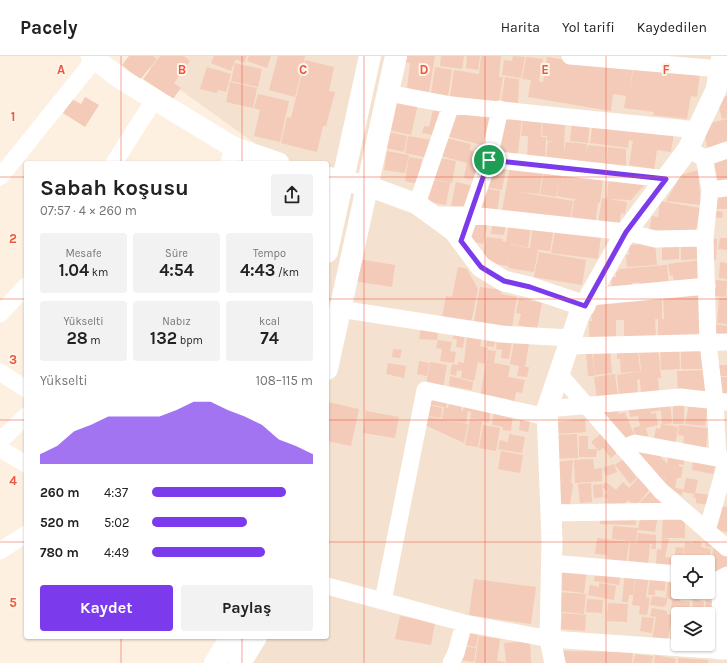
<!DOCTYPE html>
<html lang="tr">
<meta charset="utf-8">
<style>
body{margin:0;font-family:Karla,sans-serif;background:#f2f2f2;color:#222;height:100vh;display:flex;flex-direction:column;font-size:15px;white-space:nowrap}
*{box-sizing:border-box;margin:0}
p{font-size:13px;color:#767676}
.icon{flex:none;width:22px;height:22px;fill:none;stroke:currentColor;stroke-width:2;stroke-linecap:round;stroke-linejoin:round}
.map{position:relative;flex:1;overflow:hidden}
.details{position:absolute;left:24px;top:105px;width:305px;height:478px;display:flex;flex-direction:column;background:#fff;border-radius:4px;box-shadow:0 1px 3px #0004}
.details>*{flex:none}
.buttons{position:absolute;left:671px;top:499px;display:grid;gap:8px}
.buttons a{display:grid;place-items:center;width:44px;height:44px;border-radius:4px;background:#fff;box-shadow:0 1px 3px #0004;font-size:20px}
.pin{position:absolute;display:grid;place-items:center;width:34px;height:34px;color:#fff;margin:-17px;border:2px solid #fff;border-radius:50%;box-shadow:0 1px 4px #0007}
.round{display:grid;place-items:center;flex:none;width:42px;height:42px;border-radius:4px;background:#f2f2f2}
.overview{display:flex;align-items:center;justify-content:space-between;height:68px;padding:0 16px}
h1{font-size:22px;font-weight:700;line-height:30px}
.stats{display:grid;grid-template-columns:repeat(3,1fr);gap:6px;height:68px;padding:4px 16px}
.stats div{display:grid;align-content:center;border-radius:4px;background:#f2f2f2;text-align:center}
.stats b{font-size:17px;font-weight:700}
.stats small{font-size:11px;font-weight:400}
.stats p{font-size:11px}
.chart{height:112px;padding:8px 16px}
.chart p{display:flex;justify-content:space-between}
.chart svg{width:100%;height:72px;margin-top:4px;fill:#7c3aed;opacity:.7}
.button{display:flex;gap:8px;margin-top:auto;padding:8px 16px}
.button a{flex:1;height:46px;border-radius:4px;background:#7c3aed;color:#fff;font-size:16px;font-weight:700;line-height:46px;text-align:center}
.button a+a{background:#f2f2f2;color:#222}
ul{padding:0 16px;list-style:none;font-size:13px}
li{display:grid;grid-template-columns:64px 48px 1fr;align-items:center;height:30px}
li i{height:10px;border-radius:5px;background:#7c3aed}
header{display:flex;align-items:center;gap:24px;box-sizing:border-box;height:56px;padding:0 20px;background:#fff;border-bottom:1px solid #e0e0e0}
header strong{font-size:19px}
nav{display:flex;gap:22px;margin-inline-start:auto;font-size:14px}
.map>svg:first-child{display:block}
.residential{fill:#f5e1cf;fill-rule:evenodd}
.building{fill:#f4cab8}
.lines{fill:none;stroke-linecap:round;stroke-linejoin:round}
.minor{stroke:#fff;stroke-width:17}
.tertiary{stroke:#fff;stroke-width:21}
.secondary{stroke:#fff;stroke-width:22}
.route-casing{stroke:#fff;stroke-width:8}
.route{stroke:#7c3aed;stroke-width:5}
.grid{fill:none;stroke:#ed5841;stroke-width:1;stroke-opacity:0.55}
.grid-label{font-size:13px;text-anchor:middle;font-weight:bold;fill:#ed5841;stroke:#fff4e8;stroke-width:4;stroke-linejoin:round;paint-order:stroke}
</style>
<header>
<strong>Pacely</strong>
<nav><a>Harita</a><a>Yol tarifi</a><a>Kaydedilen</a></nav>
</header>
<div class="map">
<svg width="727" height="607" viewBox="0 0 727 607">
<rect width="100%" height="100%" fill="#fdf0e1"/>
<path class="residential" d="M133,0H727V607H224L243,581H327V161L329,141L327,139V107H282ZM678,506H708V536H678ZM678,558H708V588H678Z"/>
<path class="building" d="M129,0H153L157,3L140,24L122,9Z
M160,0H184L190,5L174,27L181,32L173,43L143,23Z
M214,0H247L244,7L236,3L231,15L211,7Z
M249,0H271L267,12L247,5Z
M278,0H305L295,41L269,34Z
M407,0H435L429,36L407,33L410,7H406Z
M441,0H464L462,13L440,10Z
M467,0H480L478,14L466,12Z
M481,0H501L499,21H503L499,47L450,40L454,14L479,18Z
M513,0L525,1L521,22L502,19L504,4L512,5Z
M526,1L543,3L539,25L543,26L547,1L571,5L633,9L629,41L634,8L700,16L697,41L691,40L687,63L653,59L654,56L624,52L626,40L613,38L611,55L528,41L531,24L522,23Z
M305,4L334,11L329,35L335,36L326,70H323L317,96L281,87L287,61L291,62Z
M235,7L262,13L258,31L231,25Z
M207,11L231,18L226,36L218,34L217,37L200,33Z
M435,11L452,14L448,40L431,37Z
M505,21L519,23L518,47L501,45Z
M230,26L257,32L253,52L226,46Z
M258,38L289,45L280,86L254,80L260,54L254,52Z
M727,40V62L722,63L717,42Z
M85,41L99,49L85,71L63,57L72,43L81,48Z
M391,42L418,48L411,79L384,73Z
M434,50L446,53L438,80L422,77L424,70L429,71Z
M453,53L493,62L486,90L447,80Z
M503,60L522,62L517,104L498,102Z
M523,62L542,63L541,81H546L545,105L527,104L528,80H521Z
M543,63L565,65L564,97L566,86L587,88L586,100L588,89L607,91L605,110L546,103L548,86H555L547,85V80H542Z
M727,63V89L708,94L702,69Z
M572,65L590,66L588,87L570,85Z
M593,67L631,72L630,80L632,71L674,77L671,96L657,94L654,113L629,109L633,85L629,84L628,92L590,87Z
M389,76L407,80L404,96L386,92Z
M408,80L432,84L428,102L405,97Z
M442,81L471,88L470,94L475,96L473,108L475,109V105L485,106L481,125L464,122L467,107L438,99Z
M608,91L626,93V113L606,110Z
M387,95L409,99L405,117L384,114Z
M409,101L422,103L418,128L405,125Z
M436,101L456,105L452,127L432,123Z
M727,102V128L718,129L714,104Z
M489,109L506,112L502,134L485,131Z
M510,111L543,115L539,138L518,136L573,145L570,164L502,155Z
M544,114L563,117L562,126L564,117L603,123L600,147H598L595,169L571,166L574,144H579L557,140L559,126L556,141L540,138Z
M698,114L701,149L666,145L681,119Z
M609,121L644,129L631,144L607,143Z
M429,123L450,127L446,149L425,145Z
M456,126L473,130L468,154L451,150Z
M484,132L500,135L497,157L480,154Z
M714,136H727V153H714Z
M602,142L627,146L625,158L621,157L619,170L598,167Z
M660,145L700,152L695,179L649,174L652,160L658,161Z
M713,154L723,156L722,162L712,161Z
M473,161L488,164L484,188L469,185Z
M493,165L506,167L504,179L491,178Z
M509,166L531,170L528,191L513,189L512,187L511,189L530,192L533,168L554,171L550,195L533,193L538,194L534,216L508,212L511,191L508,210L490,207L491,204L483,202L486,181L503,183L502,185L506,186Z
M556,170L601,180L598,203L551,197Z
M720,182H727V194L718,193Z
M711,183H717L716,204H709Z
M681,184H696L701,203L681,204Z
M662,185H679V203L662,204Z
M655,187L657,209L627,211L626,199H629V189Z
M539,196L586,204L582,229L534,221Z
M358,203L395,209L392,231L354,225Z
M701,204L703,226L674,228L673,219L670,220L668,208Z
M720,206L727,207V223L719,222Z
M667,209L669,231L640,233L639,226L632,227V230L612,232L611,221H616V216L619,215V213Z
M458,211L467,213L478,233L470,272L441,267L446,240L452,241Z
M716,224L727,225L726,241L715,240Z
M480,231L502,234L501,238L517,241L512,271L474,265Z
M702,236L705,280L658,282V263H664L663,237Z
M662,238V263H655L656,282H624V264H616V285H589V265H592L591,256L599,242Z
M519,242L542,247L537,273L518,269L521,258L516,257Z
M719,242H727V268L717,267Z
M714,268L727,270V280L713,279Z
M421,271L438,274L437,284L419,283Z
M454,276L465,278L463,292L456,291L457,283H453Z
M467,279L482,281L480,290L488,292L485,308L478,306L474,325L461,322L462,315L457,314L456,320L450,318L452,308L458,309V306L464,307Z
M487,281L496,282L494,291L486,290Z
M497,283L512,285L509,303L501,302L502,294L496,293Z
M438,284L452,286L450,295L456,296L454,307L440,305L442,293L436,292Z
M514,285L529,287L525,311H529L527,321L517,320L519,310L510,308Z
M679,290L680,313L661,314L660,291Z
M681,290H705L706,313H681Z
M658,291L661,322H658L659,336L641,338L640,323L637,324L638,338L619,340L617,319L641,315L639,292Z
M393,293L402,294L400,302L392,301Z
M638,293L640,315L621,317L620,303H617V295Z
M488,294L496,295L494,307L510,310L508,321L525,324L522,337L516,336L514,348L480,342Z
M610,295L612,317L595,319L593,296Z
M586,296H592L595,320H588Z
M419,305L429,307L427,320L417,318Z
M430,306L447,309L443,332L426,329Z
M388,307L406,310L404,322L386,318Z
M719,309H727V320H718Z
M706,314L707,339L678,340L677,315Z
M615,318L618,341L597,344L594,321Z
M450,320L473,326L472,334L449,330Z
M721,321H727V344L719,343Z
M429,338L448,342L446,352H448L450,344L462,346L461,354L463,355L465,347L491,354L489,366L470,362L471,356L468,355L466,367L442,363L444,351L427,348Z
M649,345L651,358L656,357L658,369L646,372L648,380L625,385L602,353L615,348L619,358L625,356L635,381L633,372L640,370L638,360L630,361L628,349Z
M670,345L672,367L662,369L661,354L651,356L650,348Z
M690,345L708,348L705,370L685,368Z
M328,346L359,353L351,390L327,385Z
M673,346H684V368H673Z
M425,348L442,352L441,362L423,359Z
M366,355L399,361L395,382L363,377Z
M494,355L513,359L511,375L503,374V371L492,369Z
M521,358L531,360L528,376L519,374Z
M425,360L468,368L464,387L423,368Z
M470,363L482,365L478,391L465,389Z
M585,363L586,376L558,378L557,366Z
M661,368L678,371L675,391L653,387L656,372L660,373Z
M483,369L500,372L496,395L479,392Z
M679,369L708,372L706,392L683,388L684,380L678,379Z
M509,378L525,381L522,397L498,393L500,384L508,386Z
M577,378L578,402L551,403L550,391L559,390L558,379Z
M601,378L617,397L611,402L603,392L599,395L591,386Z
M579,380H588V393H597L596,401H579Z
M654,393L667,408L669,398L685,400L684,409L679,408V410L683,411L681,422H677L675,432L683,433L682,440L664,427L665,419L663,428L632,394Z
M501,395L523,399L520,417L498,413Z
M694,399L716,403L713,418L692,414Z
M593,403L594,413L602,412V425L575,427L574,404Z
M623,403L637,422L630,428L615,409Z
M573,404L571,427L573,428L570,449L554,446L557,425L565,426L556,424L554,406Z
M614,408L617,416L606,420L603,412Z
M638,422L650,433L635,451L628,444L620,454H615L606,446L608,444L604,440L608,436L602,431L606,426L616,434L623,426L629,432Z
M686,422L698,424L695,437L710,439L709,449L696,447V442L693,441L694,438L683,436Z
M591,427L592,446L580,447L578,428Z
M602,428L603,441L594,442L593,429Z
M653,433L664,444L654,454L646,453L640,446Z
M717,450L727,451V476L713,474Z
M636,457V469L600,468V463Z
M641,457L658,459L655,476L638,474Z
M663,457L685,458V482H662Z
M613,470L638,472L636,486L612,483Z
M638,477L656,479V493H651L652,488H650L648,509L628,508L630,486L637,487Z
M597,482L629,486L626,508L607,506V499L595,498Z
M662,482L669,483L665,501L674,502L676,491L684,492L682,506H678V513L656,509L657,493L661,494Z
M706,484L727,496V518L712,515L714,506L712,503L713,492L705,490Z
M693,485L702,486L701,491L711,493L709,510L708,506H685L683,504L685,486L693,487Z
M561,510L587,513L584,537L559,534Z
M596,513L621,517L619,529L594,525Z
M625,516L635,517L633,539H629L628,546H622Z
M636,517L649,519L646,541L650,542L647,559L639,558L640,550L632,549Z
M650,520L666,521L665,535L655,534V539H648Z
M668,521L678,522V536H681L680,545L690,546L689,556L671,554L672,544L668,543V538L666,549L663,551L650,549L652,540L666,542Z
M474,523L536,531L531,568L469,559Z
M708,523L715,524L713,536L708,535Z
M599,527L616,530L614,544L588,539L590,529L599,531Z
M556,536L586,538L584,558L554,555Z
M701,536L713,538L712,541L700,540Z
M693,542L704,546L703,557L692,555Z
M587,543L603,544L602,557L586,556Z
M706,544L716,546L715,556L705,554Z
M608,547L628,548L627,566L607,565Z
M652,552L667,555V558L673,559L667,586L652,584L656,561L650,560Z
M562,557L586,559L585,575L561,573Z
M400,560L435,566L431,589L395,583Z
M642,561L654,562L652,577L640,575Z
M673,569H678V585L670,584Z
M467,577L478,579L476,591L465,589Z
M479,580L500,583L497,605L505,606L504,607H475Z
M530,585L531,607H506L504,587Z
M462,590L476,592L474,606L460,604Z
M562,595L633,596L632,607H566Z
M635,598L653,600L652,607H633Z
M655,599L676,603L675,607H654Z
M678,602L708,604V607H678Z"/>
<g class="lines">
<path class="minor" d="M570,0L720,13
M388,37L451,49L697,74
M688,93L704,102L710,134L705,182L708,287L715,346L718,401
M704,102L727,94
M489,103L666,123
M114,107L154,44
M229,107L233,91
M0,121L95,3
M710,134L727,132
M417,148L451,49
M431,159H471L626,176L655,183L705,182
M461,185L489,103L500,53
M590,241L707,230
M340,253L501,278L571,282
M0,258L26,230
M568,290L727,286
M0,316L26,333
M559,318L661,435L727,492
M547,353L680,341L727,346
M0,385L26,360
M623,392L635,387L727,404
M0,393L26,408
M551,457L683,455
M707,475L727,404
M0,495L26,478
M551,507L678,518
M327,530L464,567L550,583L727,595
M383,545L425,334L547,361
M719,595L721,522L727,519
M451,607L456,597L464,567"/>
<path class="tertiary" d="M91,0L121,23L233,91L279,107
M327,121L368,130L417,148L454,175L481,211L504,225L529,231L585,250
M555,607L550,583L552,485L547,353L579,259L626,176L688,93L716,34L722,0"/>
<path class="secondary" d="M327,196L370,0
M327,313L396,0
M215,607L231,581
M240,607L256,581"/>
</g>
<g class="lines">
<defs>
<path id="route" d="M489,104L666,123L626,176L585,250L530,231L504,225L481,211L461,185Z"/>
</defs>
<use href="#route" class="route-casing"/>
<use href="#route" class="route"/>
</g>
<path class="grid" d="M121,0V107M242,0V107M364,0V607M485,0V607M606,0V607M0,121H26M327,121H727M0,243H26M327,243H727M0,364H26M327,364H727M0,486H26M327,486H727M121,581V607M242,581V607"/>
<g class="grid-label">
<text x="61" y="18">A</text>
<text x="182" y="18">B</text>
<text x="303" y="18">C</text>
<text x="424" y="18">D</text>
<text x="545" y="18">E</text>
<text x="666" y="18">F</text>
<text x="13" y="65">1</text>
<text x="13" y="187">2</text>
<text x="13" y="308">3</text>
<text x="13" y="429">4</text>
<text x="13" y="551">5</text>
</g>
</svg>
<div class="buttons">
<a><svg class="icon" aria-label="locate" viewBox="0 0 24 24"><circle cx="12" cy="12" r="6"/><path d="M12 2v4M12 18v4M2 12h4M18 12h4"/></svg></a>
<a><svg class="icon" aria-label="layers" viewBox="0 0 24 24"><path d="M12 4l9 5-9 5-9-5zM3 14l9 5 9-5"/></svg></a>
</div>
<div class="pin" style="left:489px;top:104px;background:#1e9e55"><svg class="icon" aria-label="arrive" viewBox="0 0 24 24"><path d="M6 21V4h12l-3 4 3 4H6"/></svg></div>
<section class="details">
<div class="overview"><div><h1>Sabah koşusu</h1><p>07:57 · 4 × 260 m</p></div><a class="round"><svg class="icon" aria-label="share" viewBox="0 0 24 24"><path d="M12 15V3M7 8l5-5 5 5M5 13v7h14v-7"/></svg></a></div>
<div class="stats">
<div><p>Mesafe</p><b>1.04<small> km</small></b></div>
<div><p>Süre</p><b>4:54</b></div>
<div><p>Tempo</p><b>4:43<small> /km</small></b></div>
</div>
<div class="stats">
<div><p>Yükselti</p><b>28<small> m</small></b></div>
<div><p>Nabız</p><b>132<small> bpm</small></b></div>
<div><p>kcal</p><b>74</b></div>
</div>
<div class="chart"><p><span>Yükselti</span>108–115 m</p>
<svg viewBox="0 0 160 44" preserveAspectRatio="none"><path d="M0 44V38L10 33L20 24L30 20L40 15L50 15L60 15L70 15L80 11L90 6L100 6L110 11L120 15L130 20L140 29L150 33L160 38V44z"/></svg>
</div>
<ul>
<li><b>260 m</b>4:37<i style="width:83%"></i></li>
<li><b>520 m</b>5:02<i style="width:59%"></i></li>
<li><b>780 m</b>4:49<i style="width:70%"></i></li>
</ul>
<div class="button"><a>Kaydet</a><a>Paylaş</a></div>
</section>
</div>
